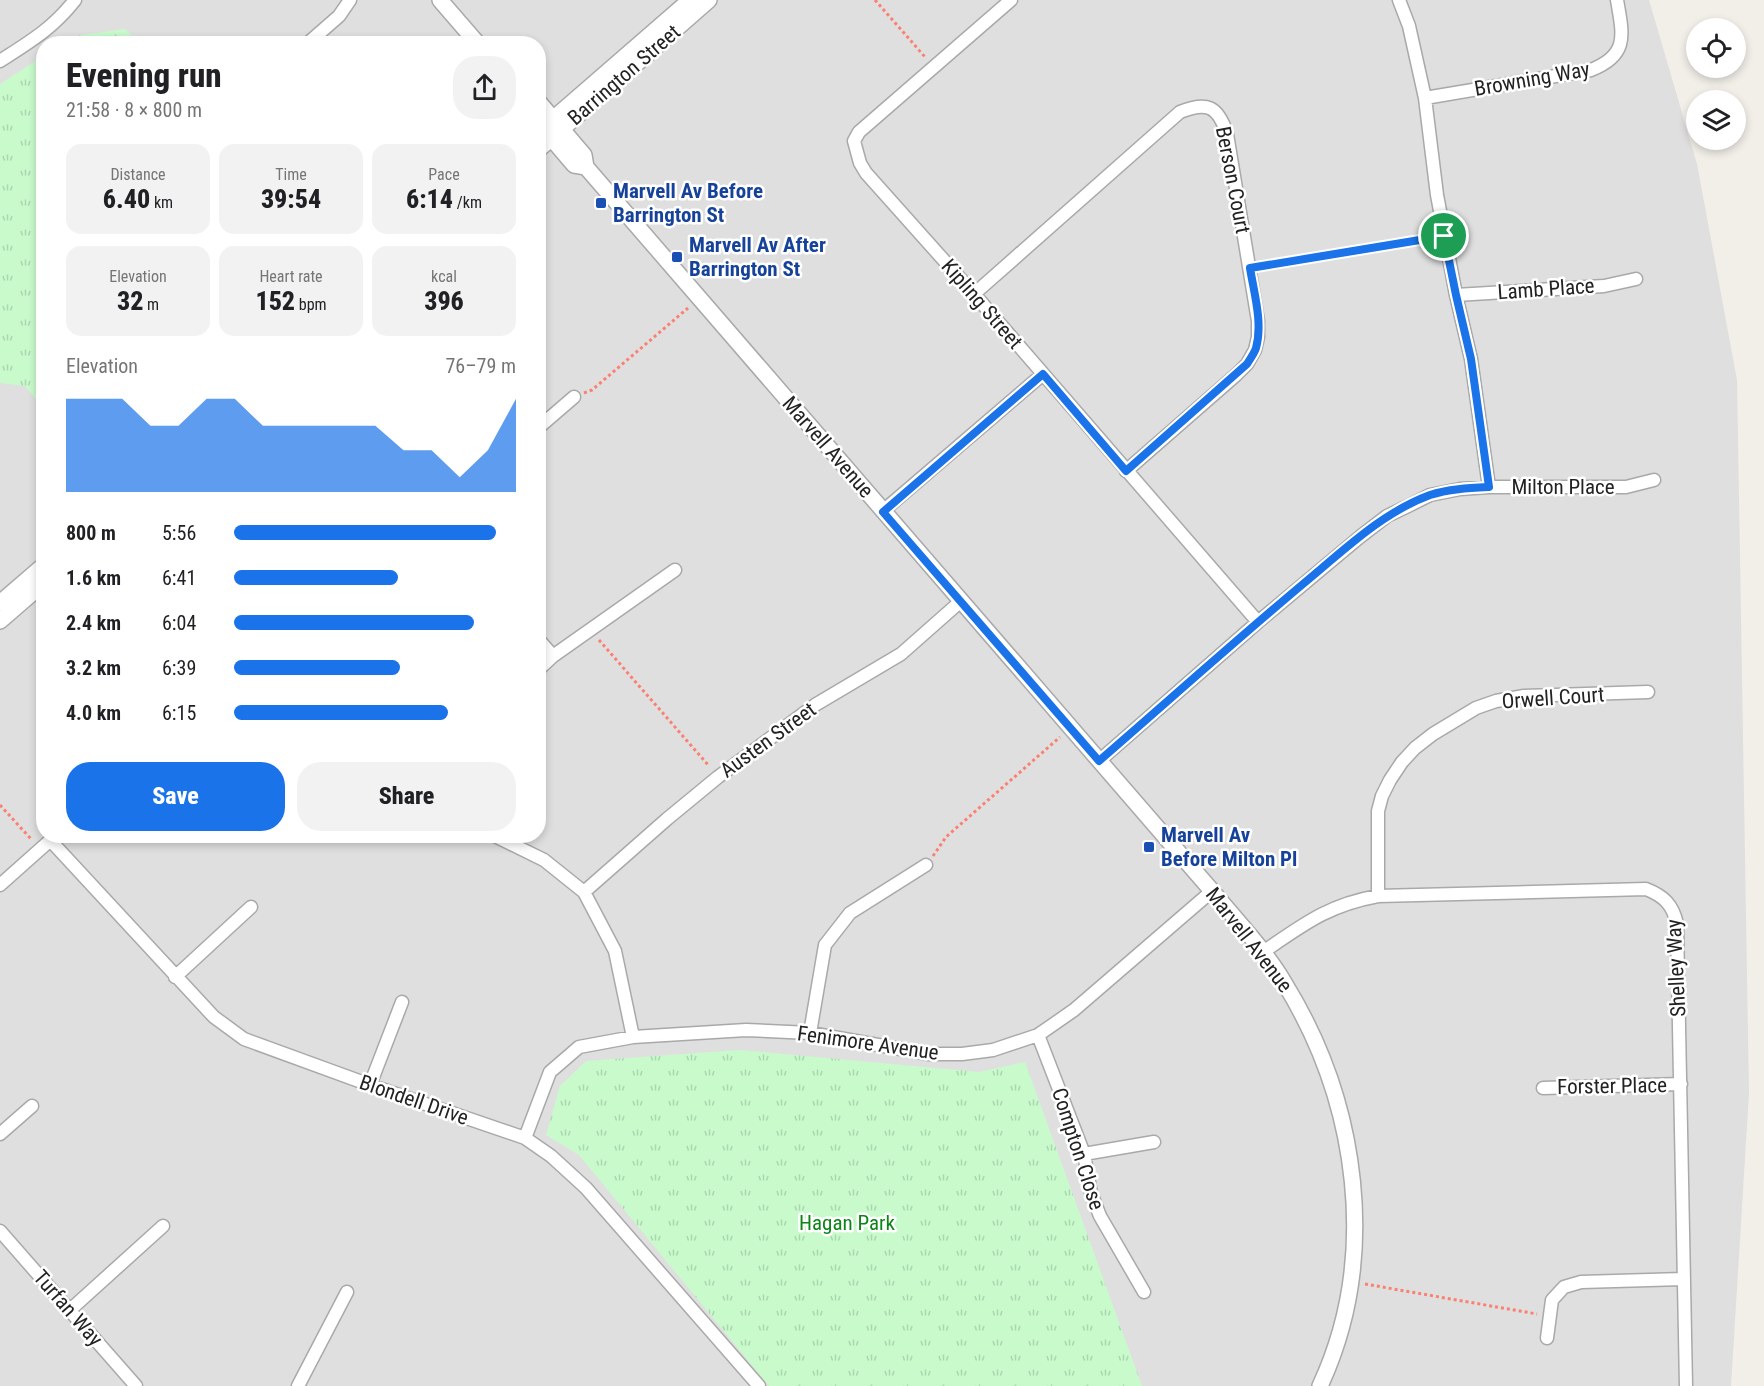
<!DOCTYPE html>
<meta charset="utf-8">
<style>
body{margin:0;font-family:"Roboto Condensed",sans-serif;background:#f2f2f2;color:#202124;height:100vh;display:flex;flex-direction:column;font-size:22px;white-space:nowrap}
*{box-sizing:border-box;margin:0}
p{font-size:20px;color:#757577}
.icon{flex:none;width:33px;height:33px;fill:none;stroke:currentColor;stroke-width:2;stroke-linecap:round;stroke-linejoin:round}
.map{position:relative;flex:1;overflow:hidden}
.details{position:absolute;left:36px;top:36px;width:510px;height:807px;display:flex;flex-direction:column;background:#fff;border-radius:24px;box-shadow:0 3px 9px #0003}
.details>*{flex:none}
.buttons{position:absolute;left:1686px;top:18px;display:grid;gap:12px}
.buttons a{display:grid;place-items:center;width:60px;height:60px;border-radius:50%;background:#fff;box-shadow:0 3px 9px #0003;font-size:30px}
.pin{position:absolute;display:grid;place-items:center;width:51px;height:51px;color:#fff;margin:-26px;border:3px solid #fff;border-radius:50%;box-shadow:0 2px 6px #0007}
.round{display:grid;place-items:center;flex:none;width:63px;height:63px;border-radius:24px;background:#f2f2f2}
.overview{display:flex;align-items:center;justify-content:space-between;height:102px;padding:0 30px}
h1{font-size:33px;font-weight:800;line-height:45px}
.stats{display:grid;grid-template-columns:repeat(3,1fr);gap:9px;height:102px;padding:6px 30px}
.stats div{display:grid;align-content:center;border-radius:15px;background:#f2f2f2;text-align:center}
.stats b{font-size:26px;font-weight:800}
.stats small{font-size:16px;font-weight:400}
.stats p{font-size:16px}
.chart{height:168px;padding:12px 30px}
.chart p{display:flex;justify-content:space-between}
.chart svg{width:100%;height:108px;margin-top:6px;fill:#1a73e8;opacity:.7}
.primary-button{display:flex;gap:12px;margin-top:auto;padding:12px 30px}
.primary-button a{flex:1;height:69px;border-radius:24px;background:#1a73e8;color:#fff;font-size:24px;font-weight:800;line-height:69px;text-align:center}
.primary-button a+a{background:#f2f2f2;color:#202124}
ul{padding:0 30px;list-style:none;font-size:20px}
li{display:grid;grid-template-columns:96px 72px 1fr;align-items:center;height:45px}
li i{height:15px;border-radius:8px;background:#1a73e8}
.map>svg:first-child{display:block}
.residential{fill:#e0dfdf;fill-rule:evenodd}
.park{fill:url(#park-tufts)}
.lines{fill:none;stroke-linecap:round;stroke-linejoin:round}
.minor-casing{stroke:#a9a9a9;stroke-width:15}
.tertiary-casing{stroke:#a9a9a9;stroke-width:18}
.path{stroke:#fa8072;stroke-width:3;stroke-dasharray:3 3;stroke-linecap:butt}
.minor{stroke:#fff;stroke-width:12}
.tertiary{stroke:#fff;stroke-width:15}
.route-casing{stroke:#fff;stroke-width:12}
.route{stroke:#1a73e8;stroke-width:8}
.transit-dot{fill:#1a4fb4;stroke:#fff;stroke-width:2}
.labels{text-anchor:middle;dominant-baseline:central;stroke-width:5;stroke-linejoin:round;paint-order:stroke}
.street-label{font-size:21px;fill:#222;stroke:#fff}
.transit-label{font-size:21px;font-weight:bold;fill:#164399;stroke:#fff;text-anchor:start}
.park-label{font-size:21px;fill:#0c8416;stroke:#fff}
</style>
<div class="map">
<svg width="1764" height="1386" viewBox="0 0 1764 1386">
<defs>
<pattern id="park-tufts" width="24" height="20" patternUnits="userSpaceOnUse" patternTransform="scale(1.5)"><rect width="24" height="20" fill="#c8facc"/><path d="M3 7l-1-3M5 7V3M7 7l1-3M15 17l-1-3M17 17v-4M19 17l1-3" fill="none" stroke="#acd6af"/></pattern>
</defs>
<rect width="100%" height="100%" fill="#f2efe9"/>
<path class="residential" d="M0,0H1649L1697,164L1737,380L1749,1093L1731,1386H0ZM44,44H538V836H44Z"/>
<path class="park" d="M125,29L140,43H62L74,36Z
M43,56V408L25,386L0,383V84Z
M739,1050L979,1072L1025,1062L1142,1386H769L579,1155L546,1135L560,1086L586,1061Z"/>
<g class="lines">
<defs>
<path id="minor" d="M1011,0L859,132L854,141L860,163L866,173L974,294L1258,622
M1399,0L1409,26L1425,98L1437,195L1456,295L1471,359L1489,487
M307,44L339,16L350,0
M0,61C31,41 52,29 75,0
M1425,98L1591,70C1629,55 1623,35 1617,0
M974,294L1180,112C1207,101 1218,106 1227,134L1258,321V337L1255,350L1247,364L1236,375L1126,471
M1456,295L1604,286L1636,279
M538,428L574,397
M883,511L1043,374
M538,639L553,656
M538,670L553,656L675,570
M1099,761L1258,622L1361,536L1387,516L1408,506L1430,495L1460,489L1489,487H1626L1654,480
M495,836L544,860L584,892L615,951L633,1037
M50,840L214,1017L244,1039L370,1085L525,1138L551,1156L586,1188L759,1386
M0,885L55,836
M584,892L667,819L718,777L815,705L901,654L961,601
M1378,896V811L1382,796L1390,780L1402,762L1415,748L1433,734L1476,708L1496,701L1524,696L1648,692
M1263,952C1304,924 1328,905 1378,896L1646,889C1664,896 1673,905 1677,924L1686,1386
M175,977L251,907
M810,1033L825,945L850,913L926,865
M1038,1035L1084,1154L1091,1193L1100,1216L1144,1292
M370,1085L402,1002
M1543,1088L1681,1084
M0,1134L32,1106
M525,1138L550,1072L579,1047L633,1037L746,1030L810,1033L929,1054H962L993,1050L1038,1035L1074,1010L1212,891
M1084,1154L1154,1142
M0,1231L136,1386
M70,1310L163,1226
M1547,1338L1552,1300L1564,1287L1581,1282L1683,1279
M298,1386L347,1292"/>
<path id="tertiary" d="M440,0L478,44
M538,101L584,155L586,167L1212,891C1237,921 1265,950 1285,984C1358,1103 1380,1257 1320,1386
M545,131L574,165L586,167
M538,132L690,0
M538,150L709,0
M0,603L44,565
M0,621L44,583"/>
</defs>
<use href="#minor" class="minor-casing"/>
<use href="#tertiary" class="tertiary-casing"/>
<path class="path" d="M875,0L925,57
M1261,266L1432,238
M584,393L592,390L688,308
M599,640L709,766
M0,805L31,839
M933,856L946,837L1060,737
M1365,1284L1537,1314"/>
<use href="#minor" class="minor"/>
<use href="#tertiary" class="tertiary"/>
</g>
<g class="lines">
<defs>
<path id="route" d="M1444,236L1456,295L1471,359L1489,487C1469,488 1448,489 1430,495C1381,513 1342,552 1303,584C1234,642 1167,702 1099,761L883,512L1043,374L1126,471L1247,364C1250,359 1254,354 1256,348C1263,323 1254,293 1250,268Z"/>
</defs>
<use href="#route" class="route-casing"/>
<use href="#route" class="route"/>
</g>
<g class="transit-dot">
<rect x="595" y="197" width="12" height="12" rx="3"/>
<rect x="671" y="251" width="12" height="12" rx="3"/>
<rect x="1143" y="841" width="12" height="12" rx="3"/>
</g>
<g class="labels">
<g class="street-label">
<text transform="translate(624 75) rotate(-41)">Barrington Street</text>
<text transform="translate(1532 79) rotate(-10)">Browning Way</text>
<text transform="translate(1233 180) rotate(79)">Berson Court</text>
<text transform="translate(1546 289) rotate(-4)">Lamb Place</text>
<text transform="translate(982 304) rotate(49)">Kipling Street</text>
<text transform="translate(828 447) rotate(49)">Marvell Avenue</text>
<text x="1563" y="487">Milton Place</text>
<text transform="translate(1553 698) rotate(-4)">Orwell Court</text>
<text transform="translate(768 740) rotate(-36)">Austen Street</text>
<text transform="translate(1249 940) rotate(52)">Marvell Avenue</text>
<text transform="translate(1676 968) rotate(-93)">Shelley Way</text>
<text transform="translate(868 1043) rotate(8)">Fenimore Avenue</text>
<text transform="translate(1612 1086) rotate(-1)">Forster Place</text>
<text transform="translate(414 1100) rotate(19)">Blondell Drive</text>
<text transform="translate(1078 1149) rotate(72)">Compton Close</text>
<text transform="translate(68 1308) rotate(49)">Turfan Way</text>
</g>
<g class="transit-label">
<text x="613" y="191">Marvell Av Before<tspan x="613" dy="24">Barrington St</tspan></text>
<text x="689" y="245">Marvell Av After<tspan x="689" dy="24">Barrington St</tspan></text>
<text x="1161" y="835">Marvell Av<tspan x="1161" dy="24">Before Milton Pl</tspan></text>
</g>
<g class="park-label">
<text x="847" y="1223">Hagan Park</text>
</g>
</g>
</svg>
<div class="buttons">
<a><svg class="icon" aria-label="locate" viewBox="0 0 24 24"><circle cx="12" cy="12" r="6"/><path d="M12 2v4M12 18v4M2 12h4M18 12h4"/></svg></a>
<a><svg class="icon" aria-label="layers" viewBox="0 0 24 24"><path d="M12 4l9 5-9 5-9-5zM3 14l9 5 9-5"/></svg></a>
</div>
<div class="pin" style="left:1444px;top:236px;background:#1e9e55"><svg class="icon" aria-label="arrive" viewBox="0 0 24 24"><path d="M6 21V4h12l-3 4 3 4H6"/></svg></div>
<section class="details">
<div class="overview"><div><h1>Evening run</h1><p>21:58 · 8 × 800 m</p></div><a class="round"><svg class="icon" aria-label="share" viewBox="0 0 24 24"><path d="M12 15V3M7 8l5-5 5 5M5 13v7h14v-7"/></svg></a></div>
<div class="stats">
<div><p>Distance</p><b>6.40<small> km</small></b></div>
<div><p>Time</p><b>39:54</b></div>
<div><p>Pace</p><b>6:14<small> /km</small></b></div>
</div>
<div class="stats">
<div><p>Elevation</p><b>32<small> m</small></b></div>
<div><p>Heart rate</p><b>152<small> bpm</small></b></div>
<div><p>kcal</p><b>396</b></div>
</div>
<div class="chart"><p><span>Elevation</span>76–79 m</p>
<svg viewBox="0 0 160 44" preserveAspectRatio="none"><path d="M0 44V6L10 6L20 6L30 17L40 17L50 6L60 6L70 17L80 17L90 17L100 17L110 17L120 27L130 27L140 38L150 27L160 6V44z"/></svg>
</div>
<ul>
<li><b>800 m</b>5:56<i style="width:93%"></i></li>
<li><b>1.6 km</b>6:41<i style="width:58%"></i></li>
<li><b>2.4 km</b>6:04<i style="width:85%"></i></li>
<li><b>3.2 km</b>6:39<i style="width:59%"></i></li>
<li><b>4.0 km</b>6:15<i style="width:76%"></i></li>
</ul>
<div class="primary-button"><a>Save</a><a>Share</a></div>
</section>
</div>
